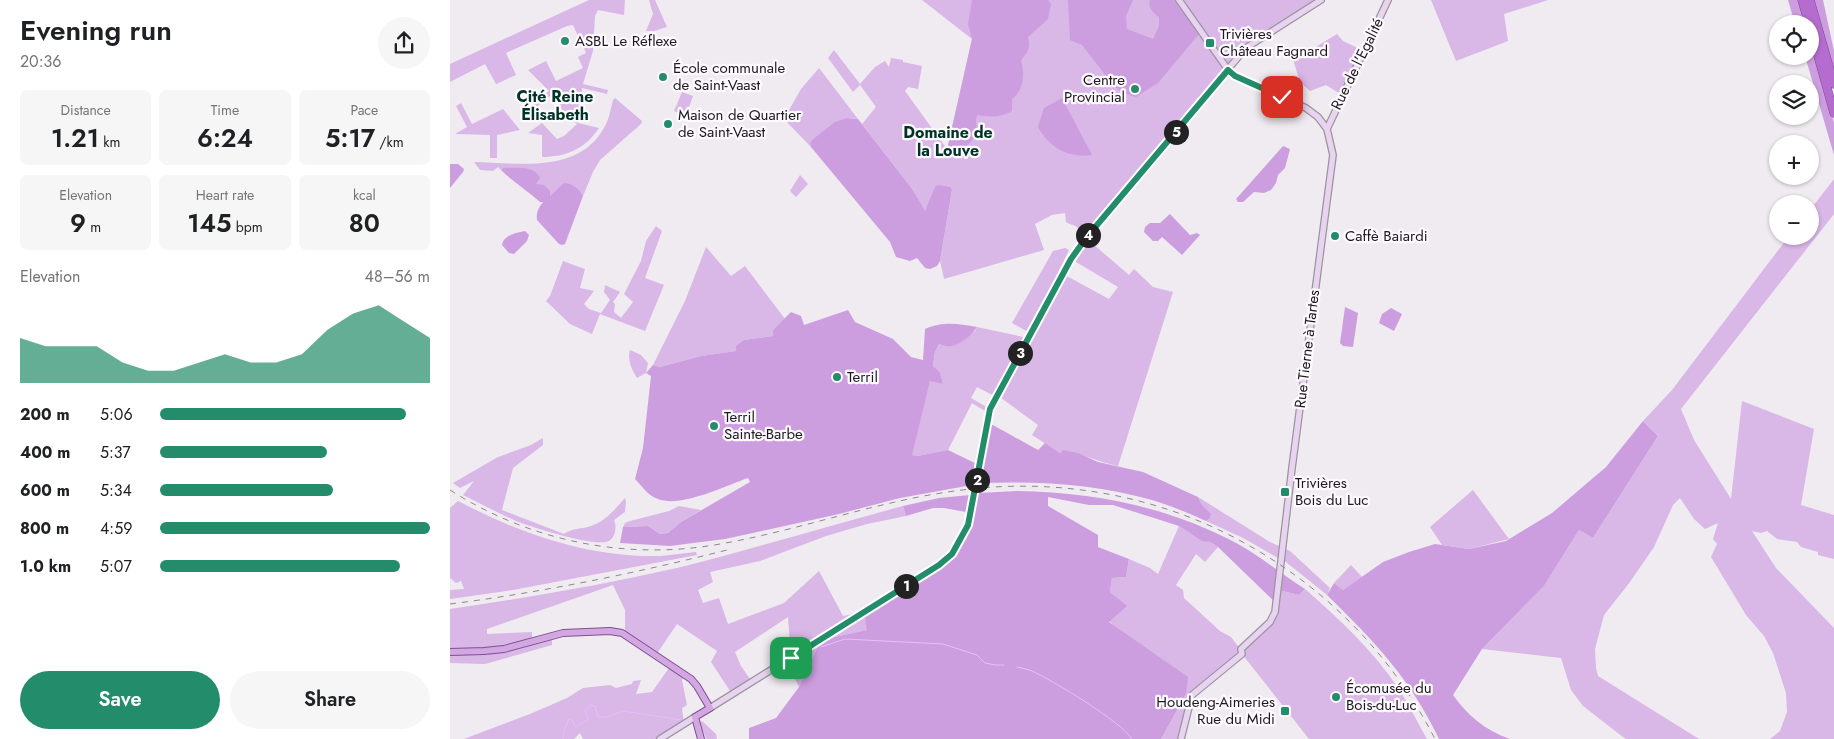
<!DOCTYPE html>
<meta charset="utf-8">
<style>
body{margin:0;font-family:Jost,sans-serif;background:#f6f6f6;color:#202124;height:100vh;display:flex;flex-direction:column;font-size:19px;white-space:nowrap}
*{box-sizing:border-box;margin:0}
p{font-size:16px;color:#757577}
.icon{flex:none;width:28px;height:28px;fill:none;stroke:currentColor;stroke-width:2;stroke-linecap:round;stroke-linejoin:round}
.map{position:relative;flex:1;overflow:hidden}
.side{display:flex;flex-direction:column;background:#fff;width:450px}
.side>*{flex:none}
.buttons{position:absolute;left:1319px;top:15px;display:grid;gap:10px}
.buttons a{display:grid;place-items:center;width:50px;height:50px;border-radius:50%;background:#fff;box-shadow:0 1px 4px #0004;font-size:25px}
.pin{position:absolute;display:grid;place-items:center;width:42px;height:42px;color:#fff;margin:-21px;border-radius:10px;box-shadow:0 2px 8px #0006}
.km{position:absolute;width:25px;height:25px;margin:-12px;border-radius:50%;background:#222;color:#fff;font-size:14px;line-height:25px;text-align:center}
.round{display:grid;place-items:center;flex:none;width:52px;height:52px;border-radius:26px;background:#f6f6f6}
.headline{display:flex;align-items:center;justify-content:space-between;height:85px;padding:0 20px}
h1{font-size:28px;font-weight:600;line-height:38px}
.stats{display:grid;grid-template-columns:repeat(3,1fr);gap:8px;height:85px;padding:5px 20px}
.stats div{display:grid;align-content:center;border-radius:8px;background:#f6f6f6;text-align:center}
.stats b{font-size:25px;font-weight:600}
.stats small{font-size:14px;font-weight:400}
.stats p{font-size:14px}
.chart{height:140px;padding:10px 20px}
.chart p{display:flex;justify-content:space-between}
.chart svg{width:100%;height:90px;margin-top:5px;fill:#238d6b;opacity:.7}
.cta{display:flex;gap:10px;margin-top:auto;padding:10px 20px}
.cta a{flex:1;height:58px;border-radius:30px;background:#238d6b;color:#fff;font-size:20px;font-weight:600;line-height:58px;text-align:center}
.cta a+a{background:#f6f6f6;color:#202124}
ul{padding:0 20px;list-style:none;font-size:16px}
li{display:grid;grid-template-columns:80px 60px 1fr;align-items:center;height:38px}
li i{height:12px;border-radius:6px;background:#238d6b}
main{display:flex;flex:1;min-height:0}
.map>svg:first-child{display:block}
.green{fill:#d9b7e7}
.forest{fill:#cd9edf}
.lines{fill:none;stroke-linecap:round;stroke-linejoin:round}
.stream{stroke:#ecbbfe;stroke-width:1}
.secondary-casing{stroke:#9a969c;stroke-width:8}
.primary-casing{stroke:#7f4f90;stroke-width:8}
.highway-casing{stroke:#7f4f90;stroke-width:9}
.secondary{stroke:#e8d3f0;stroke-width:5.5}
.primary{stroke:#d2a7e2;stroke-width:6}
.highway{stroke:#b46cce;stroke-width:8}
.rail{stroke:#8c898d;stroke-width:1;stroke-dasharray:6 6;stroke-linecap:butt}
.route-casing{stroke:#fff;stroke-width:10}
.route{stroke:#238d6b;stroke-width:6}
.poi-dot{fill:#238d6b;stroke:#fdf9ff;stroke-width:2}
.labels{text-anchor:middle;dominant-baseline:central;stroke-width:4.5;stroke-linejoin:round;paint-order:stroke}
.poi-label{font-size:15px;fill:#1c1a1c;stroke:#fdf9ff;text-anchor:start}
.street-label{font-size:15px;fill:#1c1a1c;stroke:#fdf9ff}
.neighbourhood-label{font-size:16px;font-weight:bold;fill:#003525;stroke:#fdf9ff}
</style>
<main>
<section class="side">
<div class="headline"><div><h1>Evening run</h1><p>20:36</p></div><a class="round"><svg class="icon" aria-label="share" viewBox="0 0 24 24"><path d="M12 15V3M7 8l5-5 5 5M5 13v7h14v-7"/></svg></a></div>
<div class="stats">
<div><p>Distance</p><b>1.21<small> km</small></b></div>
<div><p>Time</p><b>6:24</b></div>
<div><p>Pace</p><b>5:17<small> /km</small></b></div>
</div>
<div class="stats">
<div><p>Elevation</p><b>9<small> m</small></b></div>
<div><p>Heart rate</p><b>145<small> bpm</small></b></div>
<div><p>kcal</p><b>80</b></div>
</div>
<div class="chart"><p><span>Elevation</span>48–56 m</p>
<svg viewBox="0 0 160 44" preserveAspectRatio="none"><path d="M0 44V22L10 26L20 26L30 26L40 34L50 38L60 38L70 34L80 30L90 34L100 34L110 30L120 18L130 10L140 6L150 14L160 22V44z"/></svg>
</div>
<ul>
<li><b>200 m</b>5:06<i style="width:91%"></i></li>
<li><b>400 m</b>5:37<i style="width:62%"></i></li>
<li><b>600 m</b>5:34<i style="width:64%"></i></li>
<li><b>800 m</b>4:59<i style="width:100%"></i></li>
<li><b>1.0 km</b>5:07<i style="width:89%"></i></li>
</ul>
<div class="cta"><a>Save</a><a>Share</a></div>
</section>
<div class="map">
<svg width="1384" height="739" viewBox="0 0 1384 739">
<rect width="100%" height="100%" fill="#efebf1"/>
<path class="green" d="M139,0H175L174,15L148,10L145,16L143,51L133,84L158,90L157,94L132,88L128,123L149,128C135,149 116,157 92,157V135L78,133L92,123L107,139L114,136L127,124L114,114L104,93L85,108L83,105L99,91L78,70L96,61L106,81L133,68L128,57L136,53L123,25L117,26L56,53L66,75L46,84L35,64L0,82V64Z
M199,0H205L217,27L204,31H196L203,14Z
M472,0H871L799,46L642,230L632,235C625,222 626,228 616,222L615,213L602,215L585,224L594,250L494,279L490,261L502,190L475,212L463,190L412,124L426,107L410,85L403,92L378,58L384,50L410,84L425,67L435,61L439,67L441,58L453,60V62L472,66L468,89L458,87L455,91L497,149L522,39Z
M981,0H1098L1054,14L1058,41L1006,61Z
M887,34L893,41L914,51L892,95L876,85L860,91L850,82L842,56L864,48Z
M369,68L408,119L397,118L362,140L360,143L361,147L334,119L351,89Z
M232,92L243,96L236,116L224,111Z
M165,98L192,121L191,124L150,160L143,172L133,196L123,186L99,196L85,184L53,168L51,170L48,167L43,171L30,170L24,162C71,163 133,175 157,122C160,115 161,107 163,100Z
M11,103L22,124L53,109L70,130L47,135V158H40V135L5,134L17,127L6,106Z
M350,175L358,184L346,197L340,191Z
M1384,179V214L1231,409L1244,440L1281,499L1292,401L1364,429L1351,505L1384,515V559L1368,555V552L1351,547L1347,542L1327,539L1317,531L1311,533L1302,531L1326,568L1384,628V739H1320L1330,731L1337,712L1336,693L1323,653L1314,636L1296,615L1261,557L1267,544L1263,539L1268,523L1255,529L1244,519L1230,498L1223,505L1204,547L1180,582L1154,615L1145,649L1146,668L1148,676L1249,739H1176L1173,737L1133,706L1121,690L1111,658L1032,649L1094,586L1129,530L1143,538L1208,436L1193,421L1222,390L1339,236H1360V210Z
M206,226L212,231L195,278L214,285L195,331L150,314L142,334L120,324L96,301L100,296L113,261L135,269L130,288L144,291L134,304L139,309L151,313L160,300L154,292L155,285L170,292L163,302L165,304L164,312L171,318L183,302L174,294L191,261L196,241Z
M636,238L679,275L684,269L703,287L723,292L668,466C649,462 632,454 613,450L610,453L582,435L588,425L547,395L546,397L527,387L521,398L540,409L538,413L522,403L498,450L467,456L461,455L480,380L493,384L490,372L483,366L485,352L489,344L501,346L525,331L527,327L578,338L580,333L562,323L603,251L615,248L619,250L609,271L613,274L659,299L668,287L621,259Z
M256,247L281,276L295,266L335,319L323,330V336L294,340L286,351L251,356L210,367L203,365L235,301Z
M180,350L191,355L198,363L196,373L187,378C182,370 177,360 180,350Z
M93,438V445L63,468L52,510L114,534C122,528 132,529 141,526C156,521 164,510 175,498L176,502L175,512L164,520C166,524 166,530 164,535C163,538 160,541 156,542C139,545 83,528 66,521C48,513 31,504 13,495L24,481L10,488L3,483L48,457L81,445Z
M1023,490L1059,539L1019,549L992,545L980,527Z
M748,497L820,542L840,551L880,588L877,595L831,558V550L828,558L793,538L756,521L759,519Z
M8,501C71,534 139,558 211,556C223,555 234,553 246,552L247,555L63,590L0,599V590L14,589L11,581L6,583L0,578V508Z
M229,506L251,510L231,522L218,533L210,534L198,526L173,527L175,523L180,521L219,511Z
M453,506L456,516L417,524L376,536L310,561L260,572L263,582L248,590L253,603L269,598L278,624L334,603L369,571L393,616L414,612L418,630L380,638L369,644L349,687L338,665L323,669L341,658L338,617L285,652L291,666L302,682L282,694L261,662L267,651L227,624L206,655L175,635V610L163,585L37,629V634L82,632V641L102,636V645L35,664L0,663V609C76,598 152,585 227,568C303,549 378,526 453,506Z
M729,526L752,540L760,542L768,547L755,562L746,554L726,585L733,590L734,598L770,631L781,637L790,649L820,623L828,590L849,595L855,589C889,619 923,650 948,688C959,704 967,722 977,739H859L792,654L742,695L731,739H711L736,694L659,621L676,606L660,592L662,578L676,577L679,559L700,568L708,574Z
M901,565L912,577L893,590L884,583Z
M219,668L233,678L232,680L237,705L232,708L234,725L210,739H133L130,733L124,739H14L80,714L117,698L133,688L160,685L166,688L182,684L183,681L191,680L186,694L202,692Z
M252,721L266,734L267,739H256L250,722Z"/>
<path class="forest" d="M522,0H598L601,4L598,19L578,37C581,47 578,52 571,60C575,74 574,90 562,99V111C550,118 540,117 527,115C525,121 527,126 526,131C524,141 516,147 508,153L497,150L522,39L518,24Z
M618,0H683L676,16L677,29L703,39L709,26V17C703,13 698,8 700,0H724L749,34L708,83L686,97C678,95 669,91 663,85L632,45L620,40Z
M1338,0H1349L1356,24H1345Z
M1363,0H1373L1384,51V74Z
M1360,39L1384,123V155L1355,56H1360Z
M612,98L642,155C618,158 600,148 588,127L594,108Z
M397,118L408,119L463,190L475,211L485,187L488,185L500,187L502,190L490,261L487,266L480,269L475,268L467,258L460,261L446,257L440,242L361,147L360,143L362,140L385,122Z
M833,146L840,149L835,168L828,175L826,183L821,190L814,193L804,192L793,202H788L786,199Z
M0,164H8L14,169L13,172L0,188Z
M53,168C65,168 85,165 90,178L86,184L94,185L100,191V196L114,183C122,183 129,189 133,196L115,244L112,245L109,244L87,220C86,213 88,208 93,202H90C77,190 63,182 51,170Z
M720,214L740,235L747,233L750,235L732,255L712,237L708,241H703L694,232L695,227L700,223H710Z
M75,231L79,235L77,241L64,254L59,253L52,245C54,235 65,233 75,231Z
M895,307L908,313L903,347H902L893,346L890,343Z
M941,308L952,314L944,331L929,323L932,314Z
M398,310L405,322L443,339L461,357L473,360L475,329C494,321 508,324 527,327C523,334 509,346 501,346C498,347 493,345 489,344L485,352L483,366L490,372L493,384L480,381L462,455L467,456L498,450L529,465L535,427L543,425L588,450L595,443L610,453L613,450L628,453L648,462L693,472L748,497L752,505L761,514L759,519L756,521C739,513 721,506 702,500C646,484 589,481 531,483L529,467L522,485L450,498L389,514L275,539L220,546L170,543L173,527L198,526L210,534L218,533L231,522L300,482L298,478C275,486 231,508 208,499C198,496 192,486 185,479L193,448L201,376L196,373L203,365L210,367L251,356L286,351V346L294,340L323,336V330L341,312L351,316L354,325Z
M1193,421L1208,436L1143,538L1129,530L1094,586L1032,649L1003,695C1018,716 1035,730 1060,739H989C960,678 924,641 877,595L884,583L893,590L933,562L959,552L985,544L1019,549L1056,541L1102,513L1156,467Z
M567,491C643,492 720,507 788,544C811,557 833,575 855,589L849,595L828,590L827,604L768,547L760,542L752,541L729,526L663,505H639L598,497V506L648,535V547L679,559L676,577L662,578L660,592L677,606L659,622L738,677L736,694L711,739H299V728L326,718L349,687L369,644L380,638L417,630L414,612L502,555L521,513L494,508H483L456,516L453,506L489,498L520,495L522,511L528,493Z"/>
<g class="lines">
<path class="stream" d="M371,647L395,639L493,644L527,655L535,663L545,665H554
M567,667C571,668 577,669 582,671C602,680 672,722 682,739
M113,739L114,730L119,719H121L126,727L138,719L135,710L140,705L145,706L148,717H157L173,711L231,720"/>
<defs>
<path id="secondary" d="M729,0L781,74L856,108L868,117L877,129L883,155L842,468L825,612L820,622L791,649L792,654L742,695L731,739
M877,129L938,0
M260,708L489,565L502,555L518,525L540,409L621,259L636,238L790,55L799,46L871,0
M210,739L245,717"/>
<path id="primary" d="M0,652L34,651L54,649L113,633L160,631L172,633L241,679L247,686L260,708L245,717L251,739"/>
<path id="highway" d="M1352,0L1359,24
M1360,0L1384,84
M1360,27L1384,113"/>
</defs>
<use href="#secondary" class="secondary-casing"/>
<use href="#primary" class="primary-casing"/>
<use href="#highway" class="highway-casing"/>
<use href="#secondary" class="secondary"/>
<use href="#primary" class="primary"/>
<use href="#highway" class="highway"/>
<path class="rail" d="M0,490C80,541 176,561 270,544C351,530 430,500 512,490C613,477 717,497 805,549C882,594 944,659 985,739
M0,604C94,592 186,573 277,550"/>
</g>
<g class="lines">
<defs>
<path id="route" d="M341,658L489,565L502,554L518,525L540,409L621,259L636,238L778,70L785,76L832,97"/>
</defs>
<use href="#route" class="route-casing"/>
<use href="#route" class="route"/>
</g>
<g class="poi-dot">
<circle cx="115" cy="41" r="5"/>
<rect x="755" y="38" width="10" height="10" rx="2.5"/>
<circle cx="213" cy="77" r="5"/>
<circle cx="685" cy="89" r="5"/>
<circle cx="218" cy="124" r="5"/>
<circle cx="885" cy="236" r="5"/>
<circle cx="387" cy="377" r="5"/>
<circle cx="264" cy="426" r="5"/>
<rect x="830" y="487" width="10" height="10" rx="2.5"/>
<circle cx="886" cy="697" r="5"/>
<rect x="830" y="706" width="10" height="10" rx="2.5"/>
</g>
<g class="labels">
<g class="poi-label">
<text x="770" y="34">Trivières<tspan x="770" dy="17">Château Fagnard</tspan></text>
<text x="125" y="41">ASBL Le Réflexe</text>
<text x="223" y="68">École communale<tspan x="223" dy="17">de Saint-Vaast</tspan></text>
<text x="675" y="80" text-anchor="end">Centre<tspan x="675" dy="17">Provincial</tspan></text>
<text x="228" y="115">Maison de Quartier<tspan x="228" dy="17">de Saint-Vaast</tspan></text>
<text x="895" y="236">Caffè Baiardi</text>
<text x="397" y="377">Terril</text>
<text x="274" y="417">Terril<tspan x="274" dy="17">Sainte-Barbe</tspan></text>
<text x="845" y="483">Trivières<tspan x="845" dy="17">Bois du Luc</tspan></text>
<text x="896" y="688">Écomusée du<tspan x="896" dy="17">Bois-du-Luc</tspan></text>
<text x="825" y="702" text-anchor="end">Houdeng-Aimeries<tspan x="825" dy="17">Rue du Midi</tspan></text>
</g>
<g class="street-label">
<text transform="translate(907 64) rotate(-64)">Rue de l'Egalité</text>
<text transform="translate(857 349) rotate(-83)">Rue Tierne à Tartes</text>
</g>
<g class="neighbourhood-label">
<text x="105" y="96">Cité Reine<tspan x="105" dy="18">Élisabeth</tspan></text>
<text x="498" y="132">Domaine de<tspan x="498" dy="18">la Louve</tspan></text>
</g>
</g>
</svg>
<div class="buttons">
<a><svg class="icon" aria-label="locate" viewBox="0 0 24 24"><circle cx="12" cy="12" r="6"/><path d="M12 2v4M12 18v4M2 12h4M18 12h4"/></svg></a>
<a><svg class="icon" aria-label="layers" viewBox="0 0 24 24"><path d="M12 4l9 5-9 5-9-5zM3 14l9 5 9-5"/></svg></a>
<a>+</a>
<a>−</a>
</div>
<div class="pin" style="left:341px;top:658px;background:#1e9e55"><svg class="icon" aria-label="arrive" viewBox="0 0 24 24"><path d="M6 21V4h12l-3 4 3 4H6"/></svg></div>
<div class="pin" style="left:832px;top:97px;background:#d93025"><svg class="icon" aria-label="check" viewBox="0 0 24 24"><path d="M5 12l5 5 9-10"/></svg></div>
<b class="km" style="left:456px;top:586px">1</b>
<b class="km" style="left:527px;top:480px">2</b>
<b class="km" style="left:570px;top:353px">3</b>
<b class="km" style="left:638px;top:235px">4</b>
<b class="km" style="left:726px;top:132px">5</b>
</div>
</main>
